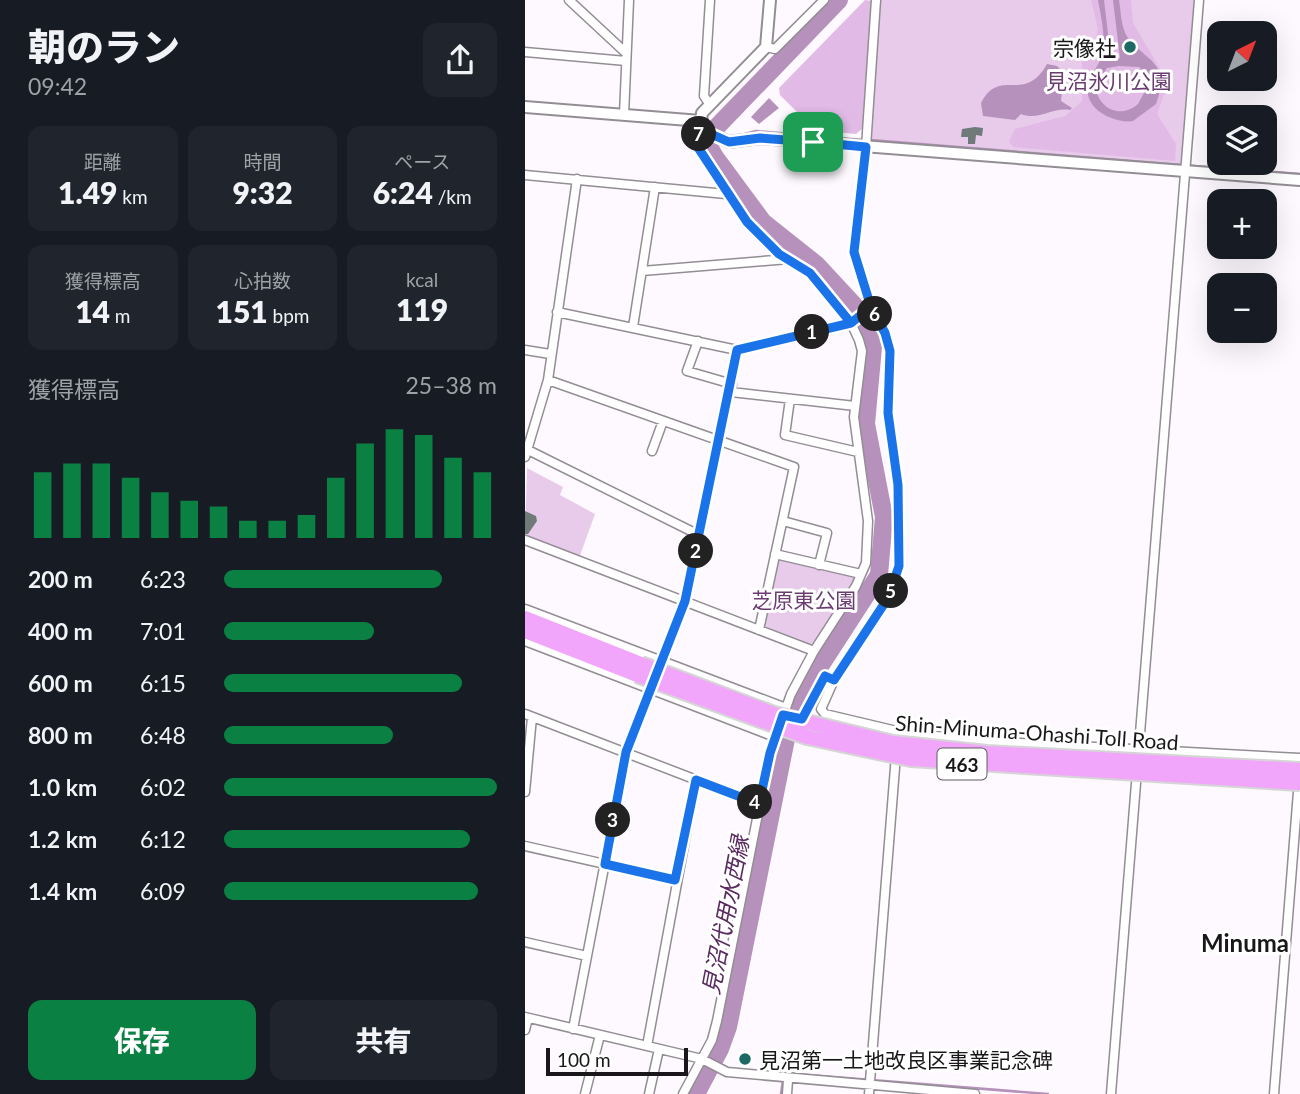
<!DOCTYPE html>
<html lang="ja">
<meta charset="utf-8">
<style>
body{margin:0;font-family:Lato,"Noto Sans JP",sans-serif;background:#20242c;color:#f1f3f6;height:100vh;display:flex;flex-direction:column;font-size:26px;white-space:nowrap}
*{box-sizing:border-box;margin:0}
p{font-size:23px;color:#9ea1a6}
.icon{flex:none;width:38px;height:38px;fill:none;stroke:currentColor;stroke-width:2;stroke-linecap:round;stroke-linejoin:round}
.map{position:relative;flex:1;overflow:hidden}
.drawer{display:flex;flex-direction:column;background:#171b24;width:525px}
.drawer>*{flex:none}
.needle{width:46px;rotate:42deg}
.controls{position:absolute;left:682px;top:21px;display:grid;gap:14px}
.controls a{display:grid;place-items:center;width:70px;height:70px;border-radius:14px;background:#171b24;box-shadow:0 7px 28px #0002;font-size:35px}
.scale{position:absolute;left:21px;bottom:18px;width:142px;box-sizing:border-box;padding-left:7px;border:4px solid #191719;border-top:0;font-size:19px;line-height:24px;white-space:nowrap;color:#191719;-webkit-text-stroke:5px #fff;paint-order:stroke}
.pin{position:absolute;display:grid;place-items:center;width:60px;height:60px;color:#fff;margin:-30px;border-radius:14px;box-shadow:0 4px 10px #0006}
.km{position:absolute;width:35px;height:35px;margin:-18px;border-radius:50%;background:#222;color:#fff;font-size:19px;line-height:35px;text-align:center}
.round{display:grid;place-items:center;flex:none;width:74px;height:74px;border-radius:14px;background:#20242c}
.overview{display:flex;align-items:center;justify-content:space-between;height:119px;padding:0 28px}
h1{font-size:38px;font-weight:800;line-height:52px}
.figures{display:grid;grid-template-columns:repeat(3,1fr);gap:10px;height:119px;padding:7px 28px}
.figures div{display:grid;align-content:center;border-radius:14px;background:#20242c;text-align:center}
.figures b{font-size:30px;font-weight:800}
.figures small{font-size:19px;font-weight:400}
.figures p{font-size:19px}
.chart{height:196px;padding:14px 28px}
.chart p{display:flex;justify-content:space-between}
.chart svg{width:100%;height:126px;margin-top:7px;stroke:#0b8043;stroke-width:6}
.primary-button{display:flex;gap:14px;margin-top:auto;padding:14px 28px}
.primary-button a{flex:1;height:80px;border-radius:14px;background:#0b8043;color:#fff;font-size:28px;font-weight:800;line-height:80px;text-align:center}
.primary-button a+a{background:#20242c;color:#f1f3f6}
ul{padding:0 28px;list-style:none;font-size:23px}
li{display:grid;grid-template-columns:112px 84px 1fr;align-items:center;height:52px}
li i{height:18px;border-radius:9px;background:#0b8043}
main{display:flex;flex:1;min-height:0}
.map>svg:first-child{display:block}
.green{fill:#e8caeb}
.forest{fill:#e1bae5}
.water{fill:#b691bb;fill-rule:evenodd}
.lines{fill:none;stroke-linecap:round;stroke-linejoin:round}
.stream{stroke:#b691bb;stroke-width:2.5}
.river{stroke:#b691bb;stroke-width:18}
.building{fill:#6f7a79}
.street-casing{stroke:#938d94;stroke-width:11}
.secondary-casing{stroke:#938d94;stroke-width:14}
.highway-casing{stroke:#d6d5d6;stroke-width:18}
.street{stroke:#fff;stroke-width:8}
.secondary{stroke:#fff;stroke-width:10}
.highway{stroke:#f1a5fb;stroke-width:14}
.highway-bridge-casing{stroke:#d6d5d6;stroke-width:18;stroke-linecap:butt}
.highway-bridge{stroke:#f1a5fb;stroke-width:14}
.route-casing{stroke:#fff;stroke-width:14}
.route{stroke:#1a73e8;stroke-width:9}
.poi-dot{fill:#1c6966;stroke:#fff;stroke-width:2.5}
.labels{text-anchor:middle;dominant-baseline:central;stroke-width:6;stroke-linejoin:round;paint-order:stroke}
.shield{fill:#fff;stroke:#5e5d5e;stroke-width:2}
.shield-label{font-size:19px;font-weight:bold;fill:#191719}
.poi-label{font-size:21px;fill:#191719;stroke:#fff;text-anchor:end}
.park-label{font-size:21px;fill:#6b3c72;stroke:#fff}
.street-label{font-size:21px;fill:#191719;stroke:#fff}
.water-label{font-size:23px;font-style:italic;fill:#5a2b60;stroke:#fff}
.quarter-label{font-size:24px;font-weight:bold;fill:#191719;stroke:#fff}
</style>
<main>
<section class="drawer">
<div class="overview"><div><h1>朝のラン</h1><p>09:42</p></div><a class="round"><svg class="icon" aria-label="share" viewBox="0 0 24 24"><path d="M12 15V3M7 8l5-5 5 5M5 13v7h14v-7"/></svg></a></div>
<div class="figures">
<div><p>距離</p><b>1.49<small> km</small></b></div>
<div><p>時間</p><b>9:32</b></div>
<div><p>ペース</p><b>6:24<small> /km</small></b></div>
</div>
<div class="figures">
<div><p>獲得標高</p><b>14<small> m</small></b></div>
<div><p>心拍数</p><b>151<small> bpm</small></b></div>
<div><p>kcal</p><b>119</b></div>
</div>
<div class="chart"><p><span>獲得標高</span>25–38 m</p>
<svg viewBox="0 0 160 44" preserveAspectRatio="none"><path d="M5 44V21M15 44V18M25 44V18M35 44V23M45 44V28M55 44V31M65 44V33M75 44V38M85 44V38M95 44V36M105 44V23M115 44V11M125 44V6M135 44V8M145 44V16M155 44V21"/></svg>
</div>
<ul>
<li><b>200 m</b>6:23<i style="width:80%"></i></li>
<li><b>400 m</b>7:01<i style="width:55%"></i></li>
<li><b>600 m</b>6:15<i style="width:87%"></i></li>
<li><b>800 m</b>6:48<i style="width:62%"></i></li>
<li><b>1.0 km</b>6:02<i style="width:100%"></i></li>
<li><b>1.2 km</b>6:12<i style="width:90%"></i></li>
<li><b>1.4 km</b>6:09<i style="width:93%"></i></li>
</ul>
<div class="primary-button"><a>保存</a><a>共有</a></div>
</section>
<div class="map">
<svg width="775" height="1094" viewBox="0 0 775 1094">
<rect width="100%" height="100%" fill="#fef9ff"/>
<path class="green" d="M355,0H671L657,167L344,142Z
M2,468L38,487L35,495L70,514L54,558L0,537Z
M255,557L333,577L290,642L285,644L240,627Z"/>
<path class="forest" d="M340,0L348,1L338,128L331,134L290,130L255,95L254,88Z
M566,0H606L608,23L638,74L640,91L632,114L651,144L650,161L489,147L484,142L490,129L540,116L557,101V63L560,52L571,38L573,29Z"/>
<path class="water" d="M573,0H579L586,59L595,58L588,0H594C596,12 596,28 603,38C623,63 646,62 631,104L608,121C589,124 558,109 563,85C566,72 577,63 578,50C580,33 576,16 573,0ZM594,66L614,67L626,80L613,104C595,120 573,108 570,86L582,68Z
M522,64L532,66L539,73L536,101L547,108L545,110C527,107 514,121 496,114L490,120L458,116L456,103C475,66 499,105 522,64Z
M244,98L254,108L234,124L226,117Z"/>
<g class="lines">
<path class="stream" d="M216,135L231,131L338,140
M345,140L732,171
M750,172L775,174
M258,1073L523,1094
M256,1094L258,1080"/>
<path class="river" d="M272,710L288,677L354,575L359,517L341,424L348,347L343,328L331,307L292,265L238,222L190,157L183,145V136L314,0
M171,1094L195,1049L203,1027L261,739"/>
</g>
<path class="building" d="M450,127L458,128L457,136L451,135L450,144H443V137H436L437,129Z
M0,511L11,516L12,521L3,534H0Z"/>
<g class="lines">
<defs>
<path id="street" d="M44,0L101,53
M241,47L250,49L299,0
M0,52L101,61
M185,105L179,96L185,0
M99,115L104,0
M0,175L201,194
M117,271L263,259
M32,312L212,350L326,323L346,307L329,252L341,147L351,0
M108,327L130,187
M173,341L162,371L207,384
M0,350L25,354
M23,380L269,467L234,630
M206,392L330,406
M265,399L260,435L333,452
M3,450L174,535
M127,451L138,421
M0,457L23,380L52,179
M258,521L302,533L294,565
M0,540L289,651
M250,554L336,574
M0,609L261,708
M0,641L250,737
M309,680L363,598L374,566L373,485L363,413L365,350L360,333L346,307
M0,714L234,804
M274,720L300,676L309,680L296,709L300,714L376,732L456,741L775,758
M0,792L7,717
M0,846L151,880
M0,942L62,956
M0,1017L177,1059L202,1072L450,1094
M48,1029L101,753L160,601L212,350
M0,1030L3,1018
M122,1046L171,780
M60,1094L75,1035
M124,1094L134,1049
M158,1094L187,1040L192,1021L245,753L266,694L289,651L331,586L341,563L343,521L329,417L337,351L334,340L326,323L285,273L255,254L222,222L172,146L175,129
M262,1094L263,1080
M344,1094L371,755
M586,1094L674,0
M749,1094L774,779"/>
<path id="secondary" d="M245,0L241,47L177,113L175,129L204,142L235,138L775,180
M0,107L176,121"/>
<path id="highway" d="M0,618L116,664
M0,631L112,675"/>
</defs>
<use href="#street" class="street-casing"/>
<use href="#secondary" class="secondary-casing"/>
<use href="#highway" class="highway-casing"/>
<use href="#street" class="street"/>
<use href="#secondary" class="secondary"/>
<use href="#highway" class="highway"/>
<defs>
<path id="highway-bridge" d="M116,664L249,714L368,743L462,753L775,770
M112,675L282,737L386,759L775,783"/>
</defs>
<use href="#highway-bridge" class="highway-bridge-casing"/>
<use href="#highway-bridge" class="highway-bridge"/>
</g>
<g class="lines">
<defs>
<path id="route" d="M288,142L341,147L329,252L346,307L326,323L212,350L160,601L101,752L80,864L150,880L171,780L234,804L245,753L258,715L277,719L300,676L309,680L363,598L374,566L373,485L363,413L365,351L360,333L346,307L326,323L285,273L254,254L222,222L172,146L175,129L204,142L235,138L288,142"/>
</defs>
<use href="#route" class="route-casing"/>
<use href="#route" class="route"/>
</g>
<g class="poi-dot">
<circle cx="605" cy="47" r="7"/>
<circle cx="220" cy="1059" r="7"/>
</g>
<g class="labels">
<rect class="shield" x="412.5" y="748.5" width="49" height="31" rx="5"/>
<g class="shield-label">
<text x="437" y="764">463</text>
</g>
<g class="poi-label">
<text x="591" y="47">宗像社</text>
<text x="234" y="1059" text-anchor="start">見沼第一土地改良区事業記念碑</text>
</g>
<g class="park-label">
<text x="584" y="80">見沼氷川公園</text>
<text x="279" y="599">芝原東公園</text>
</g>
<g class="street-label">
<text transform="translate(512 732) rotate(4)">Shin-Minuma-Ohashi Toll Road</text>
</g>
<g class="water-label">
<text transform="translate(200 915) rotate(-79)">見沼代用水西縁</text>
</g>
<g class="quarter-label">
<text x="720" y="942">Minuma</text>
</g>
</g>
</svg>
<div class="controls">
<a><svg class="needle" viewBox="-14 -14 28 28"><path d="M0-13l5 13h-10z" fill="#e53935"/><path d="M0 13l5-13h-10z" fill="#9ea1a6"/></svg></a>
<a><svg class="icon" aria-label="layers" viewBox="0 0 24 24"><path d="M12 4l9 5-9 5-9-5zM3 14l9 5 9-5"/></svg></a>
<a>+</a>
<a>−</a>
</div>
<div class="scale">100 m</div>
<div class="pin" style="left:288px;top:142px;background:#1e9e55"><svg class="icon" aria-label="arrive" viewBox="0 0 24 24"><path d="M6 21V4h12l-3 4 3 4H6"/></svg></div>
<b class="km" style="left:287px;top:332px">1</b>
<b class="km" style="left:171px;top:551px">2</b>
<b class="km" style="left:88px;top:820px">3</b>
<b class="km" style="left:230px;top:802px">4</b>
<b class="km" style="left:366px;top:591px">5</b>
<b class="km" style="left:350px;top:314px">6</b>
<b class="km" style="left:174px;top:134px">7</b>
</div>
</main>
